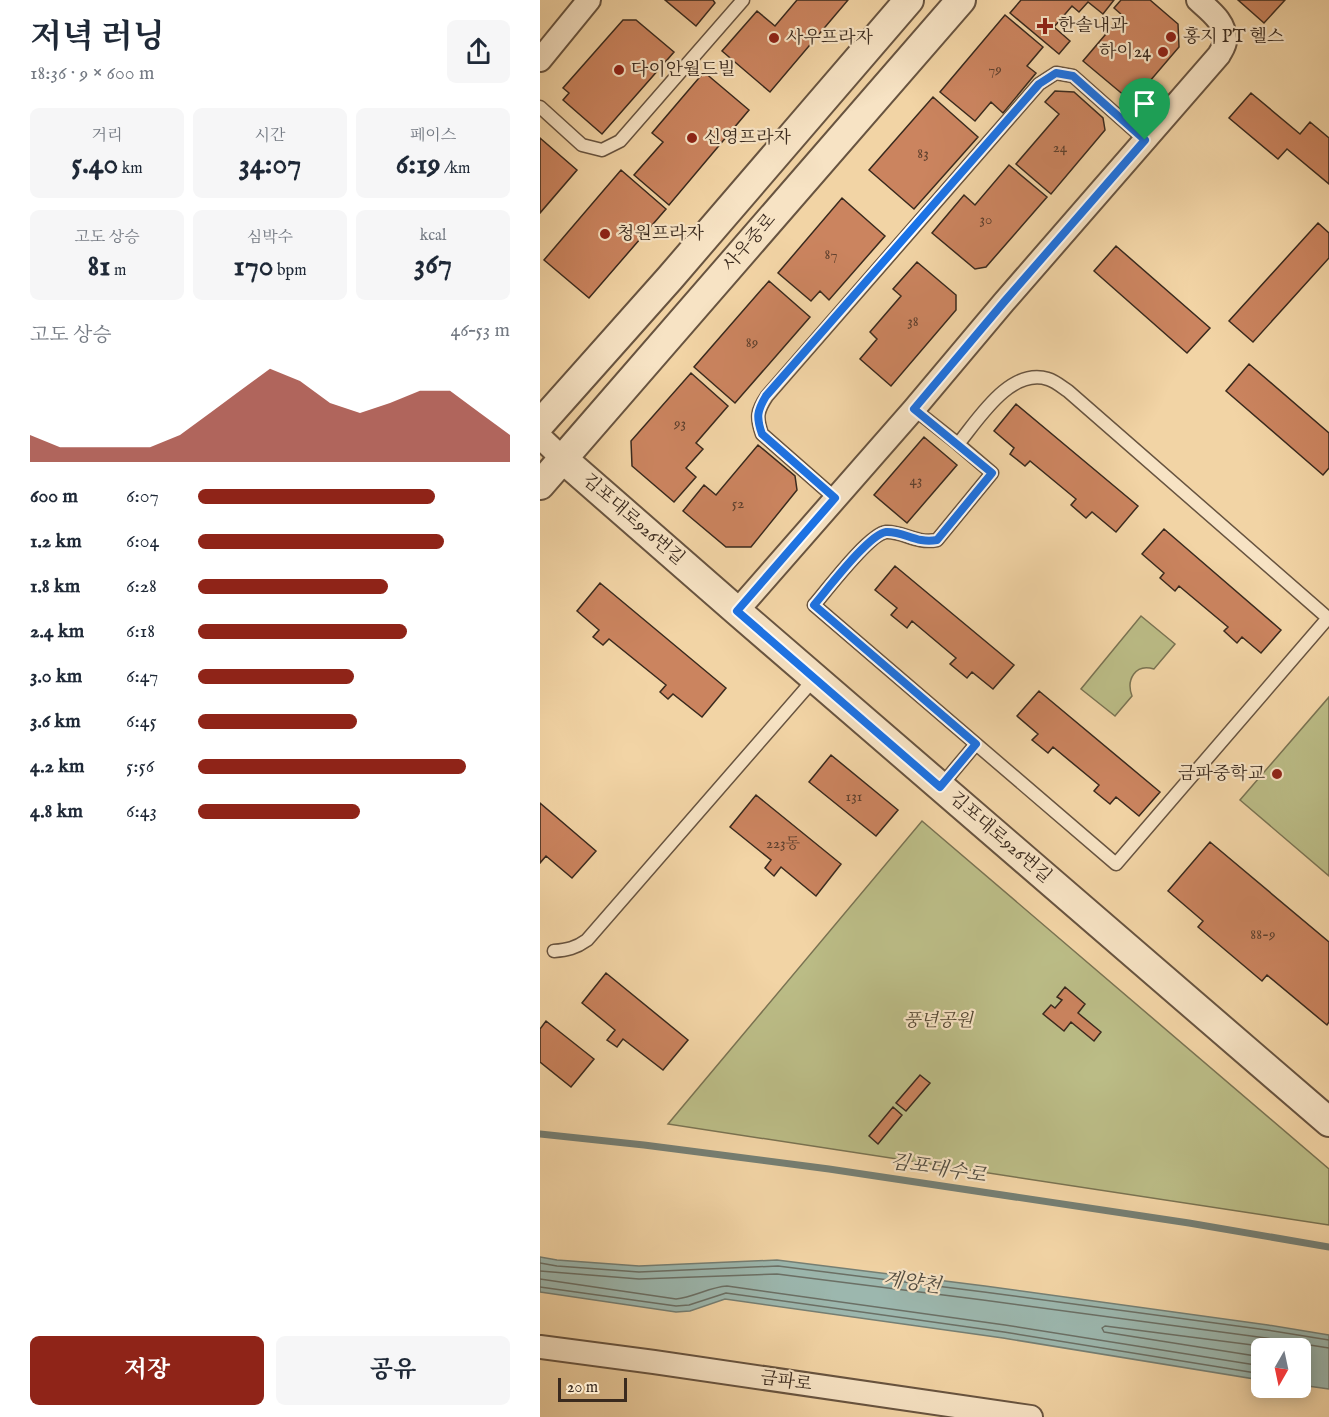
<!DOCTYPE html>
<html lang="ko">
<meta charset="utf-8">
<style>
body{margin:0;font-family:"IM FELL English","Noto Serif KR",serif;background:#f6f6f7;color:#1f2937;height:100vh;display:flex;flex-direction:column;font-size:22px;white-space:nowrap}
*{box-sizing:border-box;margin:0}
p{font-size:20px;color:#747a83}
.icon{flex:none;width:33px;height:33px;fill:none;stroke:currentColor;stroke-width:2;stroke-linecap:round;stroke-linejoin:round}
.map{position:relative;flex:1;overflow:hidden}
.sheet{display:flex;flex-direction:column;background:#fff;width:540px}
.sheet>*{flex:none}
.needle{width:39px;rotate:189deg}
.tools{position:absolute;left:711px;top:1338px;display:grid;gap:12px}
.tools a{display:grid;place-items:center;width:60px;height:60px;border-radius:9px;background:#fff;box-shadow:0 3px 15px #0003;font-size:30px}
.scale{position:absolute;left:18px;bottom:15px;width:69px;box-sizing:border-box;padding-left:6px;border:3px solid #3a2a1e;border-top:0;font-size:16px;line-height:21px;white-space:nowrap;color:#3a2a1e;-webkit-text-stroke:4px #f7e3c4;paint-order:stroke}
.pin{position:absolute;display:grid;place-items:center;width:51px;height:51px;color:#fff;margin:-62px -26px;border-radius:50% 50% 50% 0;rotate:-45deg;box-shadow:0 0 6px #0007}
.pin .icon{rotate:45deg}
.round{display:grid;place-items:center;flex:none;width:63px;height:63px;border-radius:9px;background:#f6f6f7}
.overview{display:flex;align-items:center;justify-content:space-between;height:102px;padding:0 30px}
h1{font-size:33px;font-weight:700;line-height:45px}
.figures{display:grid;grid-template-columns:repeat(3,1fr);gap:9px;height:102px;padding:6px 30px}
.figures div{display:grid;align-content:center;border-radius:9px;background:#f6f6f7;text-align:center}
.figures b{font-size:30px;font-weight:700}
.figures small{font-size:16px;font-weight:400}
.figures p{font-size:16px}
.chart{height:168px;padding:12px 30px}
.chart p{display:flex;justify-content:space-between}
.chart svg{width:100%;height:108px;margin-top:6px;fill:#8f2418;opacity:.7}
.action{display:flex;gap:12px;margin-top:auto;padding:12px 30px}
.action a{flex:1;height:69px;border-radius:9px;background:#8f2418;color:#fff;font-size:24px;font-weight:700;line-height:69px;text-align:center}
.action a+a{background:#f6f6f7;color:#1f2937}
ul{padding:0 30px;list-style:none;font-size:20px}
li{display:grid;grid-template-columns:96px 72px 1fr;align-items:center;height:45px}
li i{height:15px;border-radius:8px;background:#8f2418}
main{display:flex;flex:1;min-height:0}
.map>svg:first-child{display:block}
.green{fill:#bbbc86;stroke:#7a7352;stroke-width:1.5}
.water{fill:#9cb7ae;stroke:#757f74;stroke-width:1.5}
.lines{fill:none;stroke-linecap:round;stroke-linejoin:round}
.shore{stroke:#6b7066;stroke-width:1.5}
.stream{stroke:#757f74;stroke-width:7}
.building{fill:#cb845f;stroke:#3a2a1e;stroke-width:1.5}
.service-casing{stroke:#685440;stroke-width:15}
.minor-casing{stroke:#685440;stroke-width:26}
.tertiary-casing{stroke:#685440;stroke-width:32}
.service{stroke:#f7e3c4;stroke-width:12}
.minor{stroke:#f7e3c4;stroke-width:22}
.tertiary{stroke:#f7e3c4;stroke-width:28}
.route-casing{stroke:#fff;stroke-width:12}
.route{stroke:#1a73e8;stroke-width:8}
.poi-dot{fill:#8f2418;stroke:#f7e3c4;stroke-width:2}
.labels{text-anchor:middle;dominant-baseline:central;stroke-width:4.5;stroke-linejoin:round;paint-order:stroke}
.number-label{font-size:15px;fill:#5e402e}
.poi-label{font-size:18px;fill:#3a2a1e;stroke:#f7e3c4;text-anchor:start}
.street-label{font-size:18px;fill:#3a2a1e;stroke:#f7e3c4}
.park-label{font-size:18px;font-style:italic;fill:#544733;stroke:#f7e3c4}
.water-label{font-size:20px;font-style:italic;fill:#524d42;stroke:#f7e3c4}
</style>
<main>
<section class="sheet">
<div class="overview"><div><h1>저녁 러닝</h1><p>18:36 · 9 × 600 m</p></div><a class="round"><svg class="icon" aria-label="share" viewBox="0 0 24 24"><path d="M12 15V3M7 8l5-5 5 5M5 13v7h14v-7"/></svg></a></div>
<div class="figures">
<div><p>거리</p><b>5.40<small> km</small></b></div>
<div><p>시간</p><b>34:07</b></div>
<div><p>페이스</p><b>6:19<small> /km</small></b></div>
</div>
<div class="figures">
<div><p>고도 상승</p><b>81<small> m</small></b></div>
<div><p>심박수</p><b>170<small> bpm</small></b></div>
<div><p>kcal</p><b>367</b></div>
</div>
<div class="chart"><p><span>고도 상승</span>46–53 m</p>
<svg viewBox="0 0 160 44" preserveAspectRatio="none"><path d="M0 44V33L10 38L20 38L30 38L40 38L50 33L60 24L70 15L80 6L90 11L100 20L110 24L120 20L130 15L140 15L150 24L160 33V44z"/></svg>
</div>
<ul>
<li><b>600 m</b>6:07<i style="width:76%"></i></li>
<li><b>1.2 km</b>6:04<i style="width:79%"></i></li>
<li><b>1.8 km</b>6:28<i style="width:61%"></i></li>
<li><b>2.4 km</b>6:18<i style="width:67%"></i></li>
<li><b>3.0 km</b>6:47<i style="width:50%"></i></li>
<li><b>3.6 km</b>6:45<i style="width:51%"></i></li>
<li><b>4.2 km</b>5:56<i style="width:86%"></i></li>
<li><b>4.8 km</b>6:43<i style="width:52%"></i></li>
</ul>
<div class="action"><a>저장</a><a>공유</a></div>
</section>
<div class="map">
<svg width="789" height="1417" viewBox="0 0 789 1417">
<rect width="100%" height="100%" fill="#f2d4a5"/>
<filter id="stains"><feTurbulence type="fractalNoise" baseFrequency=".00333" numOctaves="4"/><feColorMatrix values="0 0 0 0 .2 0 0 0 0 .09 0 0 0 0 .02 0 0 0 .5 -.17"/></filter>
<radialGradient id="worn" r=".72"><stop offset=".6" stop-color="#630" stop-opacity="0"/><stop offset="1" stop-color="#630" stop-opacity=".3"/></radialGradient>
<path class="green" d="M601,616L635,644L614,669C595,663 586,680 592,696L575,716L541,689Z
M789,697V876L700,800Z
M382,821L789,1169V1225L128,1124Z"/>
<path class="water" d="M0,1257L17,1260L99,1266L237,1260L445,1286L728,1325L789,1335V1389L761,1385L760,1348H722L721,1380L463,1338L185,1299L150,1311L136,1312L0,1292Z"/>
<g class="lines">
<path class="shore" d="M0,1263L17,1266L99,1272L238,1266L444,1292L727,1330L789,1340
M0,1271L99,1279L237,1274L443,1300L726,1338L789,1348
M0,1279L136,1299C154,1297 170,1287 187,1286L465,1325L722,1366
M0,1287L136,1306L149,1305L186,1293L464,1332L722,1374
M722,1357L564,1332L562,1328L565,1326L735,1348"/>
<path class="stream" d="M0,1134L104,1145L289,1169L649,1223L789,1247"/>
</g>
<path class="building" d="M125,0H173L175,3L156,26Z
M257,0H308L230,92L182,51L217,11L235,26Z
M481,0H574L563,14L548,2L539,12L532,6L514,27L530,41L519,54L470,13Z
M581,0H610L638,24L639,47L592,102L543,61L582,15L574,8Z
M698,0H745L724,23Z
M465,15L503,47L487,66L496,73L463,113L451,102L435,121L400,92Z
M83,20H96L134,52L62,134L23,100L29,93L23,88Z
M164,72L209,110L129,205L94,175L123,142L112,133Z
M515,91L534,92L563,118L565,130L511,194L476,164L519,114L505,102Z
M711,93L760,134L770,122L789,138V184L747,149L738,159L689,118Z
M393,97L438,137L374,209L329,170Z
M0,138L37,170L0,213Z
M469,165L507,197L446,267L435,269L392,233L424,195L435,205Z
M81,170L126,209L49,298L4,260Z
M302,198L345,236L289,300L280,291L271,301L238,273Z
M778,223L789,233V258L713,342L689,321Z
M576,246L670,328L647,353L554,271Z
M377,262L416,295V310L351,386L320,359L337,339L330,332L361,296L353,289Z
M229,281L270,317L195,403L154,367Z
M709,364L789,433V468L783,475L686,391Z
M151,373L188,406L156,443L163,449L146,468L156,477L134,502L92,466L91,441Z
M476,404L598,506L576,532L552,512L546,518L531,505L536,499L490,461L485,466L470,454L474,448L454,431Z
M384,437L417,465L367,523L334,495Z
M218,445L255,476L257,490L211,547H186L143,511L164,485L176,495Z
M624,529L741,630L721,653L702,637L697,643L684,631L688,627L639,586L635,591L620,578L624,573L602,554Z
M355,566L474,665L453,689L432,672L427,678L410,664L416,658L372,621L367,628L351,615L357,608L335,590Z
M60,583L186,688L162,717L133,694L128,699L120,692L126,685L69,639L63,645L53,637L59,630L37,611Z
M499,691L620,792L599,816L576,797L570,804L554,791L559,785L513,747L508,753L492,740L498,734L477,716Z
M291,755L358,810L336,836L269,782Z
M216,795L301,864L276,896L241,867L234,876L225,868L231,860L190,827Z
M0,803L56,851L32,878L6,856L0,863Z
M670,842L789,942V1022L787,1025L727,975L722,981L658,927L663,921L628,891Z
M66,973L148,1040L123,1070L83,1039L77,1047L67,1040L75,1030L42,1003Z
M525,987L545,1004L538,1013L561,1032L554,1041L531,1022L524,1031L503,1014L511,1005L515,1008L522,1000L517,997Z
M6,1021L54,1059L31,1087L0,1062V1029Z
M380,1075L390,1083L366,1111L356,1103Z
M353,1107L362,1115L338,1144L329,1136Z"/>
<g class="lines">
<defs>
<path id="service" d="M0,107L42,145L62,150L80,141L203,0
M374,409L418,444L452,473L397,540C375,544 363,531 346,532C329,534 287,590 274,605L576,864L788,618L528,391C522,387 515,381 508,379C470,367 438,420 418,444
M295,498L222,434C216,417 217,411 227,396L499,84L516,73L533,76L605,140
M400,787L436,744
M14,951C27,950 36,948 47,940L275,678"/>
<path id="minor" d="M0,60L49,0
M0,437L23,459
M197,611L374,409L464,302L679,55C681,51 685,46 685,41C686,22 670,11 658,0
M0,1347L114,1362L491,1417"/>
<path id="tertiary" d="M0,424L130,278L369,0
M23,459L197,611L789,1122
M0,485L421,0"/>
</defs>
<use href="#service" class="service-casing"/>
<use href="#minor" class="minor-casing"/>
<use href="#tertiary" class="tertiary-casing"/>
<use href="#service" class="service"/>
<use href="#minor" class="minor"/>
<use href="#tertiary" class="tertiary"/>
</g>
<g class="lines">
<defs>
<path id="route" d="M516,73L533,76L605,140L464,302L374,409L452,473L397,540C376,544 364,531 346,532C329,534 287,590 274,605L436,744L400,787L197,611L295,498L222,434C216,417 217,411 226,396L499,84Z"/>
</defs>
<use href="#route" class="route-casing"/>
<use href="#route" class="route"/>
</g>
<g class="poi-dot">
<path d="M502 17h6v6h6v6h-6v6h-6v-6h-6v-6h6z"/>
<circle cx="631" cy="37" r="6"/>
<circle cx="234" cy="38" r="6"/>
<circle cx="623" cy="52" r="6"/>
<circle cx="79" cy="70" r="6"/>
<circle cx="152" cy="138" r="6"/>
<circle cx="65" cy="234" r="6"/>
<circle cx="737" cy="774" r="6"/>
</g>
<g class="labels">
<g class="number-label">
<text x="455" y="69">79</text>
<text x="520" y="147">24</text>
<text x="383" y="153">83</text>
<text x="446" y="219">30</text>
<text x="291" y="254">87</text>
<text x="373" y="321">38</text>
<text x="212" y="342">89</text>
<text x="140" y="423">93</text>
<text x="376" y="480">43</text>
<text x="198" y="503">52</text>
<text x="314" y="796">131</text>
<text x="243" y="843">223동</text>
<text x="723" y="934">88-9</text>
</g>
<g class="poi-label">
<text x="518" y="26">한솔내과</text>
<text x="643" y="37">홍지 PT 헬스</text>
<text x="246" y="38">사우프라자</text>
<text x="611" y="52" text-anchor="end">하이24</text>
<text x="91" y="70">다이안월드빌</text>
<text x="164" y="138">신영프라자</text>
<text x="77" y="234">청원프라자</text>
<text x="725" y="774" text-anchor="end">금파중학교</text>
</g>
<g class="street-label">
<text transform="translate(210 243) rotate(-49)">사우중로</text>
<text transform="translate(93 520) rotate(41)">김포대로926번길</text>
<text transform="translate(460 838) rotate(41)">김포대로926번길</text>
<text transform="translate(246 1382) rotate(8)">금파로</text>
</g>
<g class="park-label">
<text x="398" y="1021">풍년공원</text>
</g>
<g class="water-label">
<text transform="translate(398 1169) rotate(9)">김포대수로</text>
<text transform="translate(372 1283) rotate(8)">계양천</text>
</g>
</g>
<rect width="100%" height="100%" filter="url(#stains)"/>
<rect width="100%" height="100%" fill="url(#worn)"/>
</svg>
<div class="tools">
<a><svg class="needle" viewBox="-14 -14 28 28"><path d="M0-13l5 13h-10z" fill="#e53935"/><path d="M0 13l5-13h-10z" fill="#747a83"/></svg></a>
</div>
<div class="scale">20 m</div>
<div class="pin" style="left:605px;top:140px;background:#1e9e55"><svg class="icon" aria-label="arrive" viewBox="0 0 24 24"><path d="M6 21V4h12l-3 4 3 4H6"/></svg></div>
</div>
</main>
